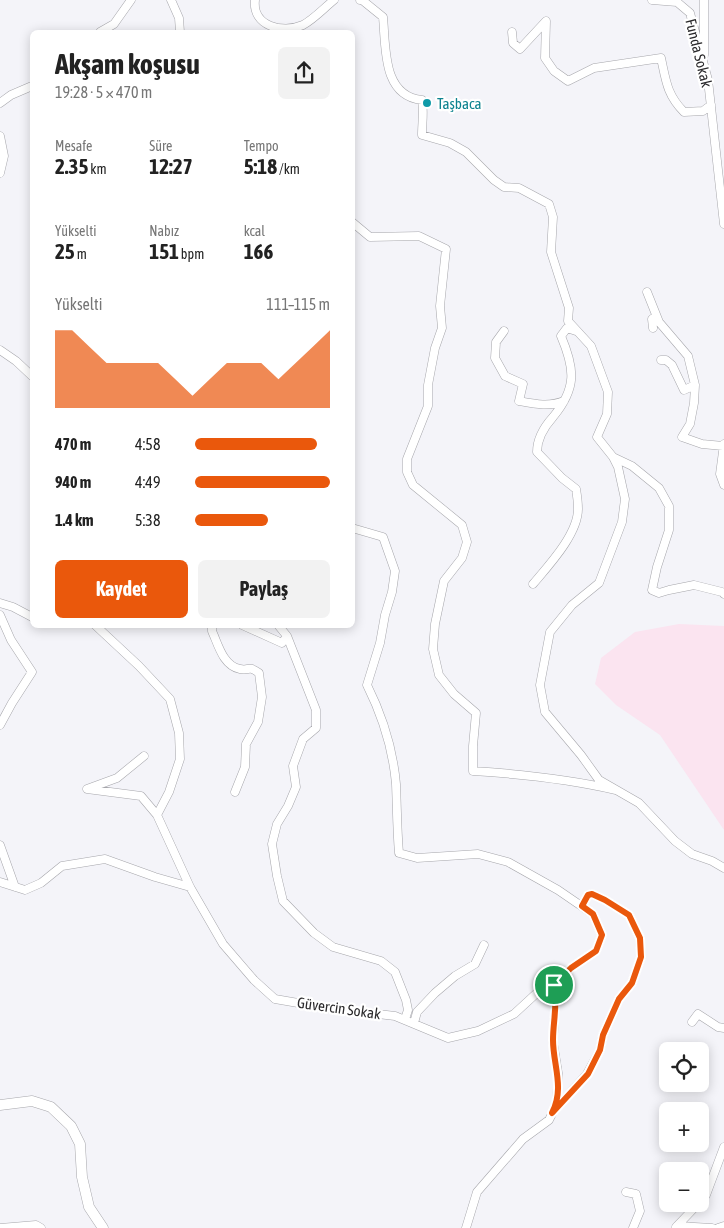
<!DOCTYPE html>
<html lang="tr">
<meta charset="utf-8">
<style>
body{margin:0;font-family:"Asap Condensed",sans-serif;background:#f2f2f2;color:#222;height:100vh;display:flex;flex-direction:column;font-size:19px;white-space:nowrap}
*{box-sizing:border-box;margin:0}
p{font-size:16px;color:#767676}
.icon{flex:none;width:28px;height:28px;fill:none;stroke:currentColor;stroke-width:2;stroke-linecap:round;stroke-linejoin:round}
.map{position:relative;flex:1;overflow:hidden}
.sheet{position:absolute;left:30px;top:30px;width:325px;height:598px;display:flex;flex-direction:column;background:#fff;border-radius:8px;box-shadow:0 2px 12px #0003}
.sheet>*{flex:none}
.fabs{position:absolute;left:659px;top:1042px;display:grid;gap:10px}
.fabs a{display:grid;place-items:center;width:50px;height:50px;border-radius:8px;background:#fff;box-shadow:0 2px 12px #0003;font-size:25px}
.pin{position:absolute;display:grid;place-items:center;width:42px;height:42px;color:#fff;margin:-21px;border:2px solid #fff;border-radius:50%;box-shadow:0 1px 5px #0007}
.round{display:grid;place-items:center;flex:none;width:52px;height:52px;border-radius:8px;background:#f2f2f2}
.summary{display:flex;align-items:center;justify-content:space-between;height:85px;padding:0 25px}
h1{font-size:28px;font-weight:700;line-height:38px}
.figures{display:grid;grid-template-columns:repeat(3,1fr);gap:8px;height:85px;padding:5px 25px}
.figures div{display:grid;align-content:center}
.figures b{font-size:21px;font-weight:700}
.figures small{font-size:14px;font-weight:400}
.figures p{font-size:14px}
.chart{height:140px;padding:10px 25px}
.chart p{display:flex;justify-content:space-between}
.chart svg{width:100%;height:90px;margin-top:5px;fill:#ea580c;opacity:.7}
.cta{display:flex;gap:10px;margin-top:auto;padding:10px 25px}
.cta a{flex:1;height:58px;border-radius:8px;background:#ea580c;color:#fff;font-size:20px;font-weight:700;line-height:58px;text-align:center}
.cta a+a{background:#f2f2f2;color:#222}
ul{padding:0 25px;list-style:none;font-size:16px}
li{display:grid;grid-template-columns:80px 60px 1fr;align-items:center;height:38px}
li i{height:12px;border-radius:6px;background:#ea580c}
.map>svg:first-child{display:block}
.education{fill:#fbe4f0}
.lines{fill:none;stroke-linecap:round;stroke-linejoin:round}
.minor-casing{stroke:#a6a6ab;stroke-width:9}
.tertiary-casing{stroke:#a6a6ab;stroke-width:11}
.minor{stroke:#fff;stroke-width:8}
.tertiary{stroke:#fff;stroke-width:10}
.route-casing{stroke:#fff;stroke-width:10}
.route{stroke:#ea580c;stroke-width:6}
.culture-dot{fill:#0f9aa8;stroke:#fff;stroke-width:2}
.labels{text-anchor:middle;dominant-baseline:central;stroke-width:4.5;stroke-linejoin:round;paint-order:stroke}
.street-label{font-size:15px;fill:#2b2a2c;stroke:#fff}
.culture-label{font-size:15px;fill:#0d838f;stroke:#fff;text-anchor:start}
</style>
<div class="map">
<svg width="724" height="1228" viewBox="0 0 724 1228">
<rect width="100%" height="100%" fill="#f4f4f9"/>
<path class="education" d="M679,624L724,626V830L660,735L616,705L595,684L601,658L635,632Z"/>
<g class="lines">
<defs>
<path id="minor" d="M171,0L179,18L180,32
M255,0C252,26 282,34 303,25C314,19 324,8 334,0
M360,0H362L383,17C386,47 382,96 422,100C424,112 422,123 422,135L450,143L466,152L494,180L504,187L519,188L549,204L553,217L551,252L569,308L568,321L591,346L608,392L607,414L597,437L613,457L632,466L659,488L669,506V530L657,567L652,590L659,593L669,590L694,585L722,592L724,594
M652,0L677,2L690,13L708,80L724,224
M704,0V55
M100,32L114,24L131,0
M512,32L513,43L520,49L546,21L545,58L554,71L568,81L594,68L661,58C666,81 667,95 684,112L703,111L711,105
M0,103L11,95L32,86
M0,136L4,156L0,173
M352,222L370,237L419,236L446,249L440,306L442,328L435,348L428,385V406L407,459V472L413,485L462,525L467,542L462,558L444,581L435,624L433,649L439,675L454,694L476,713L473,746V771C521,774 569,779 616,790
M647,292L659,322L688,356L695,385L694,403L690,424L682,437L702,444L723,446
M653,328L652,319L656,316
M504,331L496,342L495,358L505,376L523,384L519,401C535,404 549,407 564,401
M0,350L16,361L32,376
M661,360H666L672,365L684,390L695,385
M724,444L720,474L724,485
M613,457L618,467L625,499L622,522L599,583L572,605L550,632L540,685L545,712L581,755L599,780L639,803L675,841L692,854L712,861L724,868
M352,528L383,537L395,571L392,592L385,615L380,643L367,685C382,715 393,750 396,784C397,807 397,830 399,853L417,858L478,854L508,862L558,890L593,914L602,935L596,951L571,968L554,985
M533,584C549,565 578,534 578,509C578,502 577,495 576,489L562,478L537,452C537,438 544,427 553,417C577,388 575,369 561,336L567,328L576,331
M0,603L13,607L32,617
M0,615L11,640L32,672L12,703L0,725
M95,625L139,666L170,699L179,733L180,759L169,792L157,815L190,887L223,944L254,980L275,999L327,1008L395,1016L448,1038L478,1031L514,1014L539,991L554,985L556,993L553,1042L558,1073L557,1104L549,1120L523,1139L477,1192L466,1228
M212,625V631C218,644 223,666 240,669C250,671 248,665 259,673L262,697L258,722L246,744L245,767L235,792
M242,625L282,643L287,636L278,625
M287,636L316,710V728L303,739L293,766L296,787L288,806L277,824L272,844L277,876L283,901L314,933L333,947L381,961L395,972L406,1000L408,1010L405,1019
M144,756L117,778L87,789L141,796L157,815
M0,845L15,887
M0,882L25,890L41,883L62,866L105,859L155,877L190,887
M692,1022L698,1014L718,1027L724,1028
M414,1023L417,1012L435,993L455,976L475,964L484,945
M555,1110L587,1074L600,1050L603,1035L619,999L632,983L641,957L640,938L629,915L605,900L592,894L588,895L582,906
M626,1192L636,1194L640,1211L633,1228
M700,1201L706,1195L724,1147
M677,1226L712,1228
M676,1227L698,1204
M0,1228L36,1225L41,1228
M718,1228L724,1226"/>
<path id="tertiary" d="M0,1105L32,1101L51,1107L71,1126L80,1144L82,1177L89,1207L103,1228"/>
</defs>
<use href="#minor" class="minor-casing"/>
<use href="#tertiary" class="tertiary-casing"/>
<use href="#minor" class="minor"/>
<use href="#tertiary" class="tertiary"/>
</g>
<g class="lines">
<defs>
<path id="route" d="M592,894L605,900L629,915L640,938L641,957L632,983L619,999L603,1035L600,1050L588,1074L552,1113C565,1088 553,1065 553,1040C553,1022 558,1002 554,985L571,968L596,951L602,935L593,914L582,906L588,895Z"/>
</defs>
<use href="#route" class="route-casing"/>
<use href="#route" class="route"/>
</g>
<circle class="culture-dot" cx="427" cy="103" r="5"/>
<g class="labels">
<g class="street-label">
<text transform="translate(699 53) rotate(76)">Funda Sokak</text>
<text transform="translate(339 1008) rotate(8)">Güvercin Sokak</text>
</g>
<g class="culture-label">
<text x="437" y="103">Taşbaca</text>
</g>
</g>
</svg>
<div class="fabs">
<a><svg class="icon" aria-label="locate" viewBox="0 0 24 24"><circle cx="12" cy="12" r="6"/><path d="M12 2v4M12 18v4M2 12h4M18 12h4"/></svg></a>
<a>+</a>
<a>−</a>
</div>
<div class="pin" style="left:554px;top:985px;background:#1e9e55"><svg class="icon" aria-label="arrive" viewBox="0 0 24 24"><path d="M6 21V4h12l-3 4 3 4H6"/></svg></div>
<section class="sheet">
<div class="summary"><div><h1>Akşam koşusu</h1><p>19:28 · 5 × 470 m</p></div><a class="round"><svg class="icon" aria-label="share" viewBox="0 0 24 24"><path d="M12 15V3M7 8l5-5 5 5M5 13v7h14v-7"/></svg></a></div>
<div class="figures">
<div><p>Mesafe</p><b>2.35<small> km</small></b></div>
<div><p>Süre</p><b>12:27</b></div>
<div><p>Tempo</p><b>5:18<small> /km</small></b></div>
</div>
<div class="figures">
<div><p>Yükselti</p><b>25<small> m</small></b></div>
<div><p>Nabız</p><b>151<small> bpm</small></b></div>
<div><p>kcal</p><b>166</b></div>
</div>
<div class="chart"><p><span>Yükselti</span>111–115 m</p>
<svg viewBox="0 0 160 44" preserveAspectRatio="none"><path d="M0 44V6L10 6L20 14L30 22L40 22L50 22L60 22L70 30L80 38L90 30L100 22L110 22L120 22L130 30L140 22L150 14L160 6V44z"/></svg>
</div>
<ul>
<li><b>470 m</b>4:58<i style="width:90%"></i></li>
<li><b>940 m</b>4:49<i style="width:100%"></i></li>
<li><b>1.4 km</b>5:38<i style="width:54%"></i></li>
</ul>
<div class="cta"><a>Kaydet</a><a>Paylaş</a></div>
</section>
</div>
